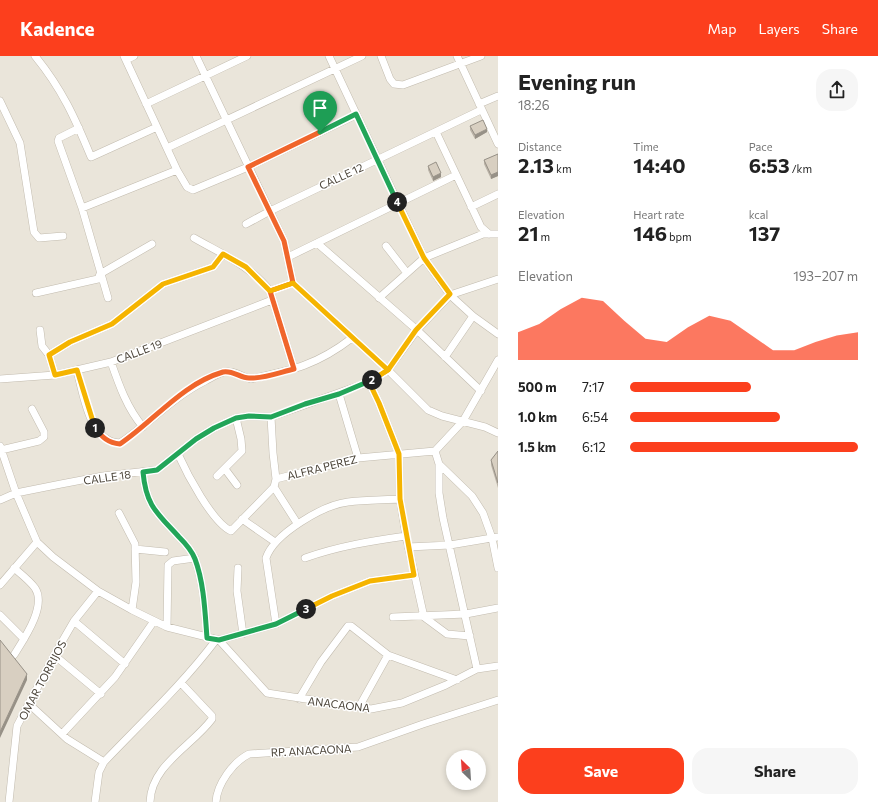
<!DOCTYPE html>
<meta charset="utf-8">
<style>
body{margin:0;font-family:Commissioner,sans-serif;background:#f6f6f6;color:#222;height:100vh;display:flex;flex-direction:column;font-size:15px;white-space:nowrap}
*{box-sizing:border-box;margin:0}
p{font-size:13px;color:#767676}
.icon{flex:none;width:22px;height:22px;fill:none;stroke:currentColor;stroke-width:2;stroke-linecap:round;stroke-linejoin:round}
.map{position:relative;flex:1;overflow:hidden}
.side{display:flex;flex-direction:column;background:#fff;width:380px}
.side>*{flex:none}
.needle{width:26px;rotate:335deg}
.controls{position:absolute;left:446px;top:694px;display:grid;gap:8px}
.controls a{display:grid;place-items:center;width:40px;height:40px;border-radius:50%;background:#fff;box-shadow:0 2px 6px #0003;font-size:20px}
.pin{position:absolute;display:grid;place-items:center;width:34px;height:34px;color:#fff;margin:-41px -17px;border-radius:50% 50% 50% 0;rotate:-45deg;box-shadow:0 0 4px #0007}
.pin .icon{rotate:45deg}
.km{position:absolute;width:20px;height:20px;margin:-10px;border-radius:50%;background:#222;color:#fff;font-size:11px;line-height:20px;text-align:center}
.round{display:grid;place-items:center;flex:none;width:42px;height:42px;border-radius:16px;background:#f6f6f6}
.overview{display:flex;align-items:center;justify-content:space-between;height:68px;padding:0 20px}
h1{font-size:22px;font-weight:700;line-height:30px}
.metrics{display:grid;grid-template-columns:repeat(3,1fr);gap:6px;height:68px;padding:4px 20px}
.metrics div{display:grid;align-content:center}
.metrics b{font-size:20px;font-weight:700}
.metrics small{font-size:11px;font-weight:400}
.metrics p{font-size:11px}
.chart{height:112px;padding:8px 20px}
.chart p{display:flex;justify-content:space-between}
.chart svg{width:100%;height:72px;margin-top:4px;fill:#fc3f1d;opacity:.7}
.button{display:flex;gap:8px;margin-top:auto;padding:8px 20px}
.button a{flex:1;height:46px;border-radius:16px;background:#fc3f1d;color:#fff;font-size:16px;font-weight:700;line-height:46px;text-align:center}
.button a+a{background:#f6f6f6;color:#222}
ul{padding:0 20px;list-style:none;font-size:13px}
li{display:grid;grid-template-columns:64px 48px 1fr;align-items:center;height:30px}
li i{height:10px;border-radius:5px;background:#fc3f1d}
header{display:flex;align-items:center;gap:24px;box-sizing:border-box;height:56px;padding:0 20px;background:#fc3f1d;color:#fff}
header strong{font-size:19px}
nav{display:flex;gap:22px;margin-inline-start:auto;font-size:14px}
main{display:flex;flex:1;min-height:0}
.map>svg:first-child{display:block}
.residential{fill:#eae5da;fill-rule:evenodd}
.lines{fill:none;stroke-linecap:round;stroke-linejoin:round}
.minor-casing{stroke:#c2bbae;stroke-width:8}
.minor{stroke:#fff;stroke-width:7}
.wall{fill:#bab2a6}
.shaded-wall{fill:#979187}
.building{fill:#d8cfc1;stroke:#979187}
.split-1-casing{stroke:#fff;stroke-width:8}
.split-2-casing{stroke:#fff;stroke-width:8}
.split-3-casing{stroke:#fff;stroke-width:8}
.split-4-casing{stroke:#fff;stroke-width:8}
.split-5-casing{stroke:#fff;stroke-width:8}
.split-1{stroke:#f0652b;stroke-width:5}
.split-2{stroke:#f5b400;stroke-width:5}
.split-3{stroke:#22a559;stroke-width:5}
.split-4{stroke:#f5b400;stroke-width:5}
.split-5{stroke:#22a559;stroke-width:5}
.labels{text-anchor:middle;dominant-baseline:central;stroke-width:3;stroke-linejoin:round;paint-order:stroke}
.street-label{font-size:11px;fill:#4b4439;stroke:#fff}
</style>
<header>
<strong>Kadence</strong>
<nav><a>Map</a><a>Layers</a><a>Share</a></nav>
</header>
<main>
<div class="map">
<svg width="498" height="746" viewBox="0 0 498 746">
<rect width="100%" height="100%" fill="#f6f3ec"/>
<path class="residential" d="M0,0H498V746H0ZM453,701H479V727H453Z"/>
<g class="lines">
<defs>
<path id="minor" d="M35,0C62,33 75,62 91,101L157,71
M124,0L177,114L187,131L193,134L248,111L356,59
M196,0L284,185L293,227L388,314L428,354L442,360L485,371L498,377
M329,0L424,202L450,239L473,260L445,301
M381,0L390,23L394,28L403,29L481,0
M457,0L498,88
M126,4L134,0
M0,45L20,87L34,176L39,182L63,180
M146,48L247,0
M479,48L498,40
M79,72L59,82L58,85L82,152L108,242
M436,76L481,171L489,178
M167,92L362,0
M471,151L498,138
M82,152L177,114
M246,168L270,155L481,54
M194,182C222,198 251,210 270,235L294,313
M317,187L417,274L481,335
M386,190L407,217
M288,201L456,119
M270,235L293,227
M36,237L98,223L100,218L152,188
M379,242L424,202L483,178H498
M473,260L498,278
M40,274L42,290L49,299L55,319
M49,299L70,286L112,268L163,228L213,211L223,198
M111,306C119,329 127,352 143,371
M77,314C83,338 90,387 120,387C149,368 173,341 205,325C211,322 218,317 224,316C234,314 242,321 251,323C293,314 317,309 352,282
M0,323L55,319L111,306L272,244
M369,326L379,347L399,398L400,443L406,480L424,561L447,578L470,580
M339,338L358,402
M0,390L16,437L37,486L53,501L98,535L132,554L167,571L219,584L276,568L332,540L370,525L414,519
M1,394L39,385L44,381V376L32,353
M435,395L439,408L472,440L483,457L492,482L498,512
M435,395L463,365L498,304
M178,398C187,418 212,466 231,475L274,431L276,423L273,397L271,361
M439,408V437L443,462L477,613
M225,413L237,429
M143,416C146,450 157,457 179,481C185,487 192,495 195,503C204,528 205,556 207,582
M217,420L242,395L241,383L236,362
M276,423L358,402L435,395
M274,431L297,467
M0,444L16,437L61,428L103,420L157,414L196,383L214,372L236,362L249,360L271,361L369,326L388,314L417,274L450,239L498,223
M119,457L135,488L136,526L132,554
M242,463L275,486
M408,491L450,489L498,481
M135,493L165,496
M305,502C339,490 371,485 406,480
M238,512L237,535L243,578
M0,529L37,486
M0,559L24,583
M393,561L466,558L498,552
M74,565L125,608
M276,568L266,502C274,478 323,449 348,446C365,444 383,444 400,443
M167,571L168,509L173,505L195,502
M219,584L267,637L371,653L402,647L446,629L477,613L498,610
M14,599C24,583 47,550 35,532C30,525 21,518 14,512
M54,599L101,638
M299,643L321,606L348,570H351L388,599L457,624
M29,648L67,683L104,706
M359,651L388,599
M62,678L115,621L154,565
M9,746L17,670L56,596L74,565L98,535
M95,746L99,716L104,706C142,666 182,629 216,584
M150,746C151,709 192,690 212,663V660L181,627
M216,746C217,728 233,706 249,698L358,691L423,668L498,644"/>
</defs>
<use href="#minor" class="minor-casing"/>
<use href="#minor" class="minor"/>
</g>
<path class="wall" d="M470,70L487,76L475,83L470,74Z
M498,98V120L491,123L484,108V104Z
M428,110L441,121L433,125L428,114Z
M498,395V432L491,409V404Z"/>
<path class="shaded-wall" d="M487,73V76L475,83V79Z
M498,116V120L491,123V119Z
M441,117V121L433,125V121Z
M27,618V624L0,682V676Z"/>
<path class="building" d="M483,64L487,73L475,79L470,70Z
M498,98V116L491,119L484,104Z
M436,106L441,117L433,121L428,110Z
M498,395V427L491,404Z
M0,584L27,618L0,676Z"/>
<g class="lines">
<defs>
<path id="split-1" d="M95,372C102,381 108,387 120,388C154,365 182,328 223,316C233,314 240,322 249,322C263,323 281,316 294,313L270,235L293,227L284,185L248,111L320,76"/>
<path id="split-2" d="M95,372L77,314L55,319L49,299L70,286L112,268L163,228L213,211L223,198L246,211L270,235L293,227L388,314L372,324"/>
<path id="split-3" d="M306,553L276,568L219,584L207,582C205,556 204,527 195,503C192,495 185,487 179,481C157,457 146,450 143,416L157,414L196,383L214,372L236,362L249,360L271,361L305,348L339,338L372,324"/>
<path id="split-4" d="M306,553L332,540L370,525L414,519L400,443L399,398L379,347L369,326L388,314L416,274L450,238L424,202L397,146"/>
<path id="split-5" d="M320,76L356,58L397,146"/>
</defs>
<use href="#split-1" class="split-1-casing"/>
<use href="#split-2" class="split-2-casing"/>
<use href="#split-3" class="split-3-casing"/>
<use href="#split-4" class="split-4-casing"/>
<use href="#split-5" class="split-5-casing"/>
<use href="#split-1" class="split-1"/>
<use href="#split-2" class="split-2"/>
<use href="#split-3" class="split-3"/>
<use href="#split-4" class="split-4"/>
<use href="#split-5" class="split-5"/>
</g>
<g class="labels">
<g class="street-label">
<text transform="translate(341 120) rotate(-25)">CALLE 12</text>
<text transform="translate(139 295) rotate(-21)">CALLE 19</text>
<text transform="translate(322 411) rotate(-14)">ALFRA PEREZ</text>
<text transform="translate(107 421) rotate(-8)">CALLE 18</text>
<text transform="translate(42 624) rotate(-62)">OMAR TORRIJOS</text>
<text transform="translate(339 648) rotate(7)">ANACAONA</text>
<text transform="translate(311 694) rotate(-3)">RP. ANACAONA</text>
</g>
</g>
</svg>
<div class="controls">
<a><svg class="needle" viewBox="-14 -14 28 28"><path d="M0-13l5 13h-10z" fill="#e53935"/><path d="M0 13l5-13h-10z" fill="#767676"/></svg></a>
</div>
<div class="pin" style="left:320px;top:76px;background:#1e9e55"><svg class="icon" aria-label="arrive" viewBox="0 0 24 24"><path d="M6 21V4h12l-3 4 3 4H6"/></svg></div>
<b class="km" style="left:95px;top:372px">1</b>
<b class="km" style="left:372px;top:324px">2</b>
<b class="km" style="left:306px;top:553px">3</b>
<b class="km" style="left:397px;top:146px">4</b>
</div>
<section class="side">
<div class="overview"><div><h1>Evening run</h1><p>18:26</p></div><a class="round"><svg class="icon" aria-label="share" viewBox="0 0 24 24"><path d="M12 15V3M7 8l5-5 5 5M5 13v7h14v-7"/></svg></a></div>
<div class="metrics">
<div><p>Distance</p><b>2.13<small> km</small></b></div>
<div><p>Time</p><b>14:40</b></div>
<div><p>Pace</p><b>6:53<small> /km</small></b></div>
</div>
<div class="metrics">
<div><p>Elevation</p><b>21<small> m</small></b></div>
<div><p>Heart rate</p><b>146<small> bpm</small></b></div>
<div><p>kcal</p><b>137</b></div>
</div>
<div class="chart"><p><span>Elevation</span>193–207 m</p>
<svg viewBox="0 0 160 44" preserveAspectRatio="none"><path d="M0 44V27L10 22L20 13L30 6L40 8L50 20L60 31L70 33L80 24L90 17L100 20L110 29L120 38L130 38L140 33L150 29L160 27V44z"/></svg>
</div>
<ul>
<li><b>500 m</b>7:17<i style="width:53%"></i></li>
<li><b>1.0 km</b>6:54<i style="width:66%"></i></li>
<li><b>1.5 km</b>6:12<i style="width:100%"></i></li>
</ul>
<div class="button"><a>Save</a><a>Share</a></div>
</section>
</main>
